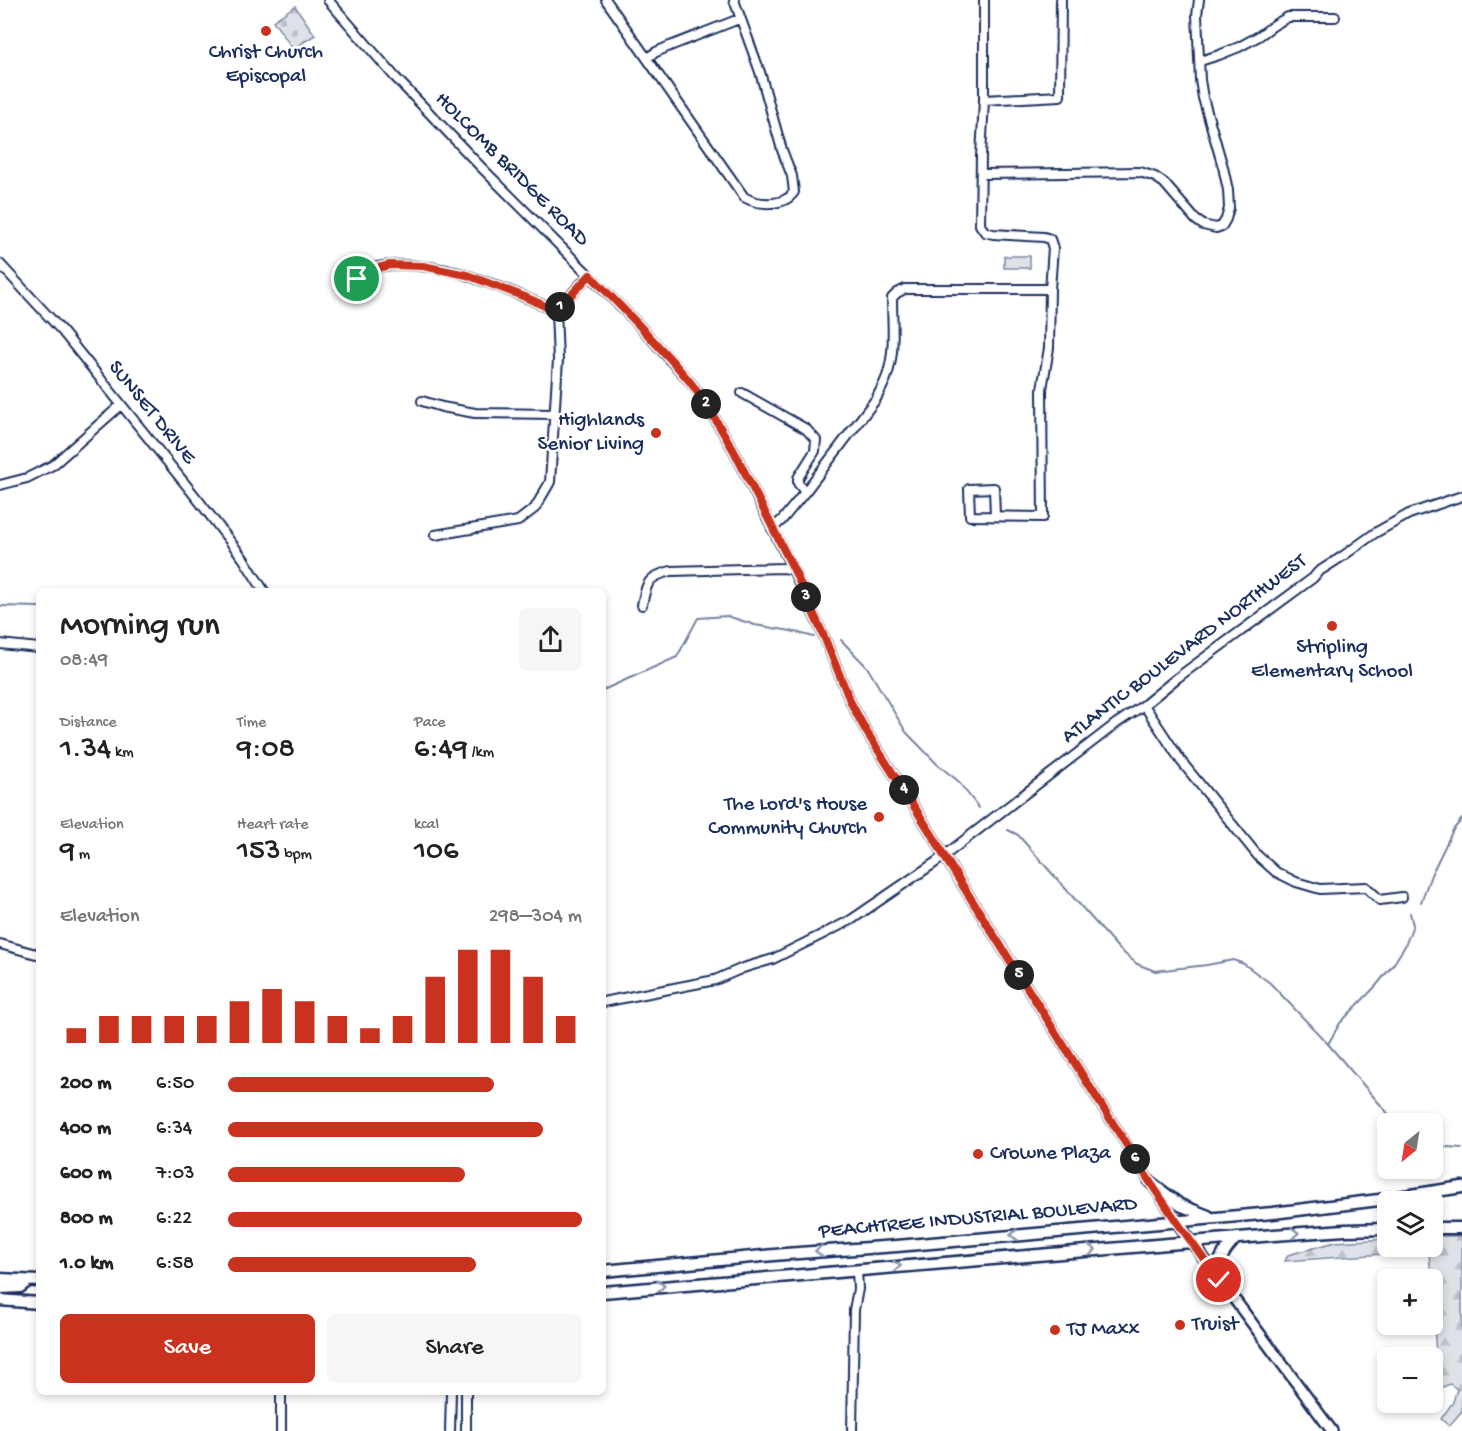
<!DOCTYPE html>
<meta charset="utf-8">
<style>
body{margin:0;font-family:"Gochi Hand",sans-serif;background:#f6f6f6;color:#222;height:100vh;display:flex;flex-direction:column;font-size:22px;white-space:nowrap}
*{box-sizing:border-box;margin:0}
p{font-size:20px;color:#767676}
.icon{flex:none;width:33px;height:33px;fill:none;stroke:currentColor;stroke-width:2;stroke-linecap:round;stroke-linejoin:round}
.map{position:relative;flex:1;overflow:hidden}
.side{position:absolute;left:36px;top:588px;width:570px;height:807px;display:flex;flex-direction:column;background:#fff;border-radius:9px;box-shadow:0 3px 9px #0003}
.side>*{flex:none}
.needle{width:39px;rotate:210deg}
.tools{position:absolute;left:1377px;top:1113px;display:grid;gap:12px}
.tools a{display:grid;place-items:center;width:66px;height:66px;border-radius:9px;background:#fff;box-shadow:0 3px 9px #0003;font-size:30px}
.pin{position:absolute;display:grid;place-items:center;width:51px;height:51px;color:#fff;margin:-26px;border:3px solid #fff;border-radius:50%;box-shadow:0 2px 6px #0007}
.km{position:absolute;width:30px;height:30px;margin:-15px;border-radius:50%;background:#222;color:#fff;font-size:16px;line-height:30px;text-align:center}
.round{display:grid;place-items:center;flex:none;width:63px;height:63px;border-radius:9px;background:#f6f6f6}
.overview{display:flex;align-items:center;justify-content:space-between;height:102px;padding:0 24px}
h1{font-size:33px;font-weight:600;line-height:45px}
.stats{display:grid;grid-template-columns:repeat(3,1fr);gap:9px;height:102px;padding:6px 24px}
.stats div{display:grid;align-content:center}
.stats b{font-size:30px;font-weight:600}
.stats small{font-size:16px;font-weight:400}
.stats p{font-size:16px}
.chart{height:168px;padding:12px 24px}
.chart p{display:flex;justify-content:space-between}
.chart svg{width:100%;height:108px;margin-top:6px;stroke:#c8321e;stroke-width:6}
.button{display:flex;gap:12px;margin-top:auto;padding:12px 24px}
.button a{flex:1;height:69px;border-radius:9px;background:#c8321e;color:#fff;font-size:24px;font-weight:600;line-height:69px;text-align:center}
.button a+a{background:#f6f6f6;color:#222}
ul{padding:0 24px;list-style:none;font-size:20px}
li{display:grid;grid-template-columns:96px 72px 1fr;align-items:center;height:45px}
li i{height:15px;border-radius:8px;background:#c8321e}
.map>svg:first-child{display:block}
.grass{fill:#dee1e7;stroke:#7c88a2;stroke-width:1.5}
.forest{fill:url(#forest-firs);stroke:#7c88a2;stroke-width:1.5}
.cemetery{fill:url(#cemetery-stones);stroke:#7c88a2;stroke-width:1.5}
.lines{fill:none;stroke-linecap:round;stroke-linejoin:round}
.stream{stroke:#77839f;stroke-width:2}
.minor-casing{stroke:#1b2f5e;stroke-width:12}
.major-casing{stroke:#1b2f5e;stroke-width:14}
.highway-casing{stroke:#1b2f5e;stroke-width:15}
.minor{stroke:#fff;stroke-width:8}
.major{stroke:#fff;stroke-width:9}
.highway{stroke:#fff;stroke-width:10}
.oneway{stroke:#8d97ae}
.route-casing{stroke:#fff;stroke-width:12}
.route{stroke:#c8321e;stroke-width:8}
.poi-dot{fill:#c8321e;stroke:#fff;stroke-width:2}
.labels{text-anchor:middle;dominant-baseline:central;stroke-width:5;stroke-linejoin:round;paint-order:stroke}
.poi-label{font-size:21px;fill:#1b2f5e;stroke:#fff;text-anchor:start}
.street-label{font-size:21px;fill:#1b2f5e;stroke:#fff}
</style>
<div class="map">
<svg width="1462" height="1431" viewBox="0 0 1462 1431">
<defs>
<pattern id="forest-firs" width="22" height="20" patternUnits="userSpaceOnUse" patternTransform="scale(1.5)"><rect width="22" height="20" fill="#dee1e7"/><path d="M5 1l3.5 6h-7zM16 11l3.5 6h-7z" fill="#bec1c9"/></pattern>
<pattern id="cemetery-stones" width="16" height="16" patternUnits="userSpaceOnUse" patternTransform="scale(1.5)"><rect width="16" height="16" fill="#dee1e7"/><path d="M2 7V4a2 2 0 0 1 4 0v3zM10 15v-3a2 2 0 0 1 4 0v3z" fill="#bec1c9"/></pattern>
</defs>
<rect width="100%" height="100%" fill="#fff"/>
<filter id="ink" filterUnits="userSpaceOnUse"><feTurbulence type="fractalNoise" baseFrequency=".0167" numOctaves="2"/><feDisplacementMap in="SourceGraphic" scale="12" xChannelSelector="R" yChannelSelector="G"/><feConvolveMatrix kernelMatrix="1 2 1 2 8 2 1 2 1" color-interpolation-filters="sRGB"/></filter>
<g filter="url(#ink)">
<path class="grass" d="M1004,256H1030V268H1004Z"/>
<path class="forest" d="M1433,1236H1462V1411L1449,1426L1441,1419L1453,1402L1457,1389L1450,1384L1433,1391L1432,1358L1429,1357H1436L1433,1308L1432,1280L1431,1279L1429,1251L1285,1261L1288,1255L1335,1242L1387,1239L1388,1246H1432Z"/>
<path class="cemetery" d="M295,6L315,35L293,49L273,21Z"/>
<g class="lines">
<path class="stream" d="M0,606L39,607
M841,640L867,667L906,732L938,765L957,780L979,808
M603,690L677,657L698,618L727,616L755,625L791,631L814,637
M1008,830L1018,835L1119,949L1137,964L1155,971L1207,965L1233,960L1244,964L1270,983L1328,1044L1397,1124
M1421,902L1431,875L1453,830L1462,819
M1328,1044L1340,1023L1375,987L1393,965L1405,946L1413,925L1410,913
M1432,1146L1462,1148"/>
<defs>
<path id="minor" d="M328,0L395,77L480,166L636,322L691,383L703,399L734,451L793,570L825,639L851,703L866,731L936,841L944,856L1150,1182L1177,1222
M606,0L744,197C757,205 784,207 794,192L792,176L782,150L760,72L734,0
M984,0V100L981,156L980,225L985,232L993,234L1044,237L1050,239L1053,248L1050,289L1049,348L1042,389L1043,517L970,516L969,489L994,488L995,516
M647,58L656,52L670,46L739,19
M1200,61L1219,55L1239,47L1259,36L1274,25L1288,17H1335
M984,100L1060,96L1061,0
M982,174L1140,172L1155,177L1164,183L1196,220L1203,225L1216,228L1222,226L1226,219L1229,208L1228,190L1223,167L1203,98L1200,80L1197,15L1199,0
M0,264L62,331L199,501L243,558L264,591
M357,279C360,276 363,272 367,270C394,260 443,267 469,276C499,286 528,298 556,311
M742,393L806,429L816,440L815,451L798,478V483L805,492
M422,401L442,407L475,413L555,414
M0,485L27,478L53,465L121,405
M772,529L782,520L805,492L876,399C881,389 887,380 889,369C895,347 892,321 892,298L897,293L905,289H1050
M435,535L518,521L535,508L550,482L558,360L556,311L589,275
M642,605C647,582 647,577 671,571L784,568L793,570
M0,644L39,648
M1144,705L1181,761L1258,856L1276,872L1296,882L1320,889L1366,887L1380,900L1402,897
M0,944L36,954L39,952
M603,1002L715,980L743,968L773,959L851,920L936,862L1117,723L1144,705L1177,678L1313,578L1318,572L1343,556L1375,533L1409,514L1462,496
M281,1392V1431
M466,1392V1431
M450,1431L451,1392
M852,1431L854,1310L858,1289L857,1271"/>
<path id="major" d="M1177,1222L1332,1431"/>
<path id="highway" d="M1150,1182L1180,1205L1208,1216
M1432,1228H1462
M603,1271L785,1254L897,1246L1273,1213L1379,1200L1462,1187
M0,1279L39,1281
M1219,1280C1215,1262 1225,1250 1236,1238
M0,1288L20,1287L28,1281
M603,1292L1274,1235L1345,1230L1388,1229
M0,1300L39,1303"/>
</defs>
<use href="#minor" class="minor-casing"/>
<use href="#major" class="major-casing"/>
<use href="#highway" class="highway-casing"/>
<use href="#minor" class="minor"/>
<use href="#major" class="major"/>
<use href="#highway" class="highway"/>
</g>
<defs><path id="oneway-chevron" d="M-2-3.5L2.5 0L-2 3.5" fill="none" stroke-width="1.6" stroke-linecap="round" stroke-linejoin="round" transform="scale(1.5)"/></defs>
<g class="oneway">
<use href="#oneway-chevron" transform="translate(1295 1233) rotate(-4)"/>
<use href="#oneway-chevron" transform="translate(1014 1235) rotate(175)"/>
<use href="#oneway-chevron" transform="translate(1092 1250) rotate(-5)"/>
<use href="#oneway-chevron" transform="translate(819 1251) rotate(176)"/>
<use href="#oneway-chevron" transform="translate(897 1266) rotate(-6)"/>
<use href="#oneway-chevron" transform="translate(661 1286) rotate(-5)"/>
</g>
</g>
<g class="lines" filter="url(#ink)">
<defs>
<path id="route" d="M357,279L365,271L390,265L423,266L467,275L525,297L556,311L590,275L636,322L673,362L691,383L711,412L734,451L794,570L825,639L851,703L866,731L936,841L944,856L1150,1182L1177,1222L1219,1280"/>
</defs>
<use href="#route" class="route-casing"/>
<use href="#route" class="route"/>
</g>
<g class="poi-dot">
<circle cx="266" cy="31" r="6"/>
<circle cx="656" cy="433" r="6"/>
<circle cx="1332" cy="626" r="6"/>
<circle cx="879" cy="817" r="6"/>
<circle cx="978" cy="1154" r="6"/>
<circle cx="1180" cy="1325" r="6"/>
<circle cx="1055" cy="1330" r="6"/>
</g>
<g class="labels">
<g class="poi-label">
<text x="266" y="53" text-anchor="middle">Christ Church<tspan x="266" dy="24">Episcopal</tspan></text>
<text x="644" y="421" text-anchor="end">Highlands<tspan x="644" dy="24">Senior Living</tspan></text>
<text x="1332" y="648" text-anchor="middle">Stripling<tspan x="1332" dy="24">Elementary School</tspan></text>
<text x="867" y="805" text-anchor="end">The Lord's House<tspan x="867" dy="24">Community Church</tspan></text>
<text x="990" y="1154">Crowne Plaza</text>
<text x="1192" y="1325">Truist</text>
<text x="1067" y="1330">TJ Maxx</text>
</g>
<g class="street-label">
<text transform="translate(511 170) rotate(45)">HOLCOMB BRIDGE ROAD</text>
<text transform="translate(151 413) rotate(51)">SUNSET DRIVE</text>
<text transform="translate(1185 650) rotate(-37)">ATLANTIC BOULEVARD NORTHWEST</text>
<text transform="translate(978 1219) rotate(-5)">PEACHTREE INDUSTRIAL BOULEVARD</text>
</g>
</g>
</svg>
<div class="tools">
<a><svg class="needle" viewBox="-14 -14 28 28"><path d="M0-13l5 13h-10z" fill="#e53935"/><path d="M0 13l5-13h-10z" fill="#767676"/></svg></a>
<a><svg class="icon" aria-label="layers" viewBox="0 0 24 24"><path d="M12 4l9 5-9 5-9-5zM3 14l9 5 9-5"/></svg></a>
<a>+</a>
<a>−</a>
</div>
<div class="pin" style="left:357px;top:279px;background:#1e9e55"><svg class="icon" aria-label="arrive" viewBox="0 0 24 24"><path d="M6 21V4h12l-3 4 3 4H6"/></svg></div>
<div class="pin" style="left:1219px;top:1280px;background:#d93025"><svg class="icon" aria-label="check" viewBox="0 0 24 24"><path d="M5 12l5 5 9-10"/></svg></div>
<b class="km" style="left:560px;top:307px">1</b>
<b class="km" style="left:706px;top:404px">2</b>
<b class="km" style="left:806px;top:597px">3</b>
<b class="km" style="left:904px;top:790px">4</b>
<b class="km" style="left:1019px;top:975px">5</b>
<b class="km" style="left:1135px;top:1159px">6</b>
<section class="side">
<div class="overview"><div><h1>Morning run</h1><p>08:49</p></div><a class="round"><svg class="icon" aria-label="share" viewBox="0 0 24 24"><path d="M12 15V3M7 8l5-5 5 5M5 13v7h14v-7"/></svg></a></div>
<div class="stats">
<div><p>Distance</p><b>1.34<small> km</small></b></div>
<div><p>Time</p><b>9:08</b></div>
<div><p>Pace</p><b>6:49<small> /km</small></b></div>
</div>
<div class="stats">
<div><p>Elevation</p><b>9<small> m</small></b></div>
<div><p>Heart rate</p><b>153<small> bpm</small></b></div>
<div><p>kcal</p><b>106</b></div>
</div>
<div class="chart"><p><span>Elevation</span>298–304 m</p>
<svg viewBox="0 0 160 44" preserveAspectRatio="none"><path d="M5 44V38M15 44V33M25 44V33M35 44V33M45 44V33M55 44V27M65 44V22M75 44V27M85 44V33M95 44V38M105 44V33M115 44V17M125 44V6M135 44V6M145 44V17M155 44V33"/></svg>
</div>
<ul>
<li><b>200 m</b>6:50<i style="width:75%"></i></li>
<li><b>400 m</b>6:34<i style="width:89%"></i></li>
<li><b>600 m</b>7:03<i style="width:67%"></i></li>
<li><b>800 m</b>6:22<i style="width:100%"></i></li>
<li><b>1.0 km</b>6:58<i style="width:70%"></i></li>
</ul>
<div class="button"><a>Save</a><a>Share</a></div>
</section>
</div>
